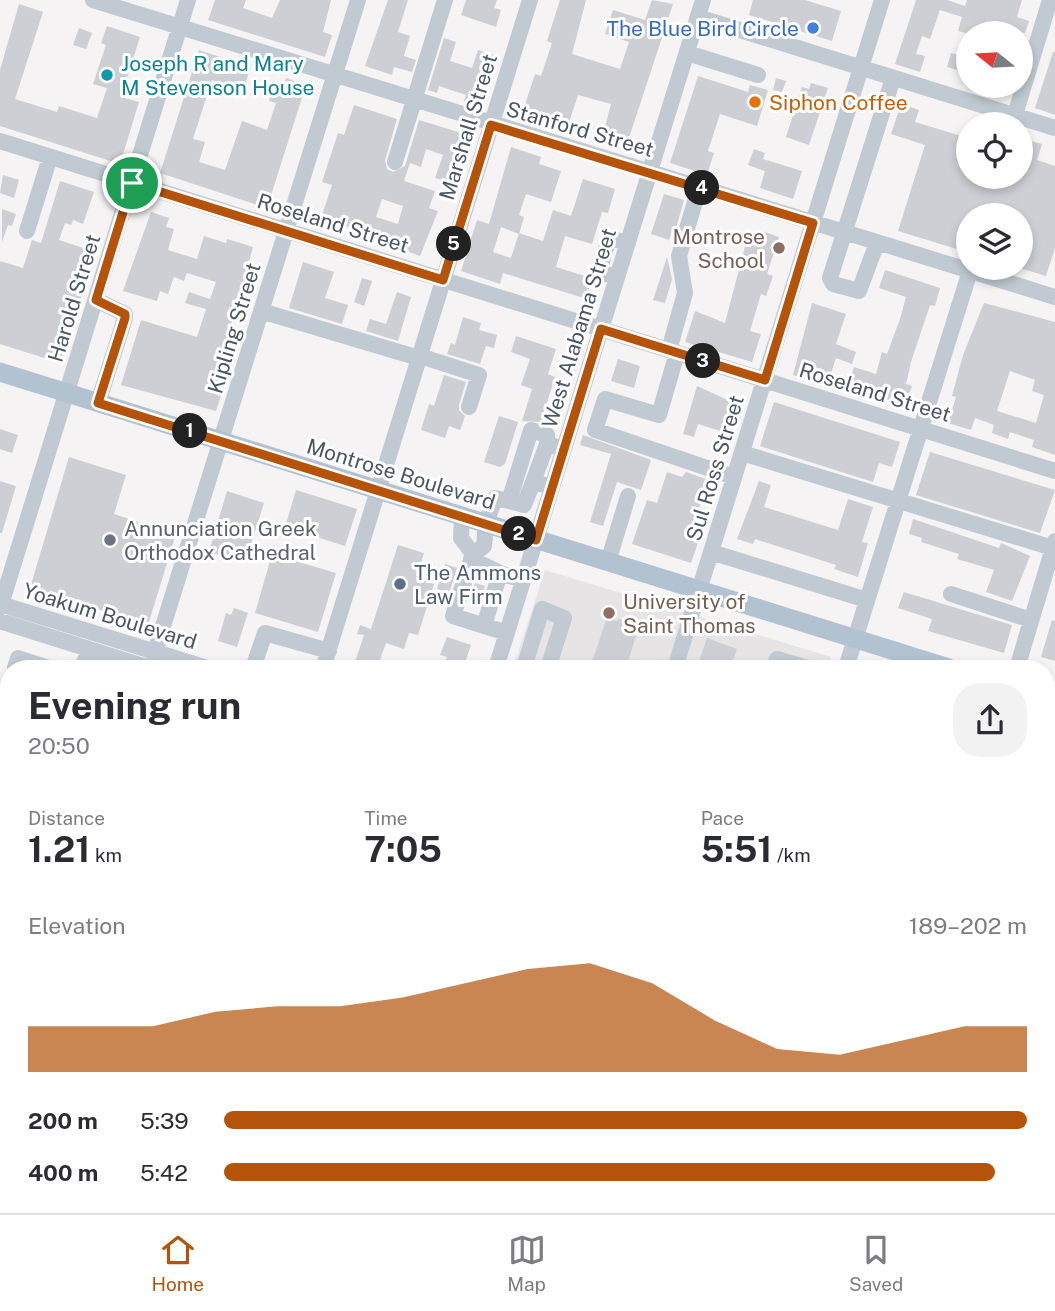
<!DOCTYPE html>
<meta charset="utf-8">
<style>
body{margin:0;font-family:"Public Sans",sans-serif;background:#f2f2f3;color:#2b2b33;height:100vh;display:flex;flex-direction:column;font-size:26px;white-space:nowrap}
*{box-sizing:border-box;margin:0}
p{font-size:23px;color:#7c7c81}
.icon{flex:none;width:38px;height:38px;fill:none;stroke:currentColor;stroke-width:2;stroke-linecap:round;stroke-linejoin:round}
.map{position:relative;flex:1;overflow:hidden}
.panel{position:absolute;left:0px;top:660px;width:1055px;height:555px;display:flex;flex-direction:column;background:#fff;border-radius:28px 28px 0 0;box-shadow:0 4px 10px #0003}
.panel>*{flex:none}
.needle{width:46px;rotate:288deg}
.tools{position:absolute;left:956px;top:21px;display:grid;gap:14px}
.tools a{display:grid;place-items:center;width:77px;height:77px;border-radius:50%;background:#fff;box-shadow:0 4px 10px #0003;font-size:35px}
.pin{position:absolute;display:grid;place-items:center;width:60px;height:60px;color:#fff;margin:-30px;border:4px solid #fff;border-radius:50%;box-shadow:0 2px 7px #0007}
.km{position:absolute;width:35px;height:35px;margin:-18px;border-radius:50%;background:#222;color:#fff;font-size:19px;line-height:35px;text-align:center}
.round{display:grid;place-items:center;flex:none;width:74px;height:74px;border-radius:28px;background:#f2f2f3}
.head{display:flex;align-items:center;justify-content:space-between;height:119px;padding:0 28px}
h1{font-size:38px;font-weight:700;line-height:52px}
.stats{display:grid;grid-template-columns:repeat(3,1fr);gap:10px;height:119px;padding:7px 28px}
.stats div{display:grid;align-content:center}
.stats b{font-size:35px;font-weight:700}
.stats small{font-size:19px;font-weight:400}
.stats p{font-size:19px}
.chart{height:196px;padding:14px 28px}
.chart p{display:flex;justify-content:space-between}
.chart svg{width:100%;height:126px;margin-top:7px;fill:#b45309;opacity:.7}
ul{padding:0 28px;list-style:none;font-size:23px}
li{display:grid;grid-template-columns:112px 84px 1fr;align-items:center;height:52px}
li i{height:18px;border-radius:9px;background:#b45309}
.tabs{display:flex;justify-content:space-around;align-items:center;height:98px;border-top:2px solid #e1e1e2;background:#fff;font-size:19px;color:#7c7c81}
.tabs a{display:grid;justify-items:center;gap:4px}
.tabs .active{color:#b45309}
.map>svg:first-child{display:block}
.education{fill:#e6e4e5}
.green{fill:#c3f1d5}
.building{fill:#cdcfd5;fill-rule:evenodd}
.lines{fill:none;stroke-linecap:round;stroke-linejoin:round}
.minor{stroke:#c1cad2;stroke-width:16}
.major{stroke:#b3c2d1;stroke-width:19}
.route-casing{stroke:#fff;stroke-width:14}
.route{stroke:#b45309;stroke-width:9}
.shop-dot{fill:#3f7fe0;stroke:#fff;stroke-width:2.5}
.culture-dot{fill:#0f9aa8;stroke:#fff;stroke-width:2.5}
.food-dot{fill:#e8710a;stroke:#fff;stroke-width:2.5}
.education-dot{fill:#8d6e63;stroke:#fff;stroke-width:2.5}
.worship-dot{fill:#6b7280;stroke:#fff;stroke-width:2.5}
.service-dot{fill:#5c6f8a;stroke:#fff;stroke-width:2.5}
.labels{text-anchor:middle;dominant-baseline:central;stroke-width:6;stroke-linejoin:round;paint-order:stroke}
.shop-label{font-size:21px;fill:#366cbe;stroke:#fff;text-anchor:end}
.culture-label{font-size:21px;fill:#0d838f;stroke:#fff;text-anchor:start}
.food-label{font-size:21px;fill:#c56008;stroke:#fff;text-anchor:start}
.street-label{font-size:21px;fill:#4a5661;stroke:#fff}
.education-label{font-size:21px;fill:#785e54;stroke:#fff;text-anchor:end}
.worship-label{font-size:21px;fill:#5b616d;stroke:#fff;text-anchor:start}
.service-label{font-size:21px;fill:#4e5e75;stroke:#fff;text-anchor:start}
</style>
<div class="map">
<svg width="1055" height="1213" viewBox="0 0 1055 1213">
<rect width="100%" height="100%" fill="#f5f3f3"/>
<path class="education" d="M545,570L831,657L828,668H513Z
M1047,724L1055,726V1213H341L344,1206H1046Z"/>
<path class="green" d="M768,1206H831L829,1213H766Z"/>
<path class="building" d="M215,0H246L243,8L272,18L280,0H331L323,32L332,35L325,57L208,20Z
M388,0H408L398,32L410,36L404,56L416,60L412,72L394,67L392,75L365,66Z
M466,0H497L494,8L501,10L496,27L461,15Z
M560,0H586L572,54L620,69L629,42L605,34L613,10L645,20L652,0L673,4L625,150L601,142L611,104L578,95L567,129L522,114L535,74L541,76L552,43L547,41Z
M753,0H805L841,11L832,41L749,15Z
M916,0H947L965,6L967,0H1022L1017,17L1029,21L1025,33H965L958,31L962,17L940,10L930,39L922,36L916,54L925,56L920,72L895,64Z
M19,4L43,12L15,99L57,112L59,106L97,118L107,88L93,84L106,45L101,43L107,26L140,37L121,97L139,102L120,164L0,126V70Z
M79,28L92,33L86,49L73,45Z
M444,38L456,42L450,61L472,68L478,50L497,56L480,106L464,101L466,95L439,86L437,93L428,90Z
M199,50L251,67L243,90L212,80L193,139L205,142L199,162L225,170L242,121L267,130L276,103L269,101L274,84L284,87L286,78L306,85L267,208L160,173Z
M1053,52H1055V115L1035,108Z
M951,53L965,57L960,71L947,67Z
M698,76L748,92L750,85L768,90L757,126L720,114L708,151L714,153L707,175L670,163Z
M776,78L786,81L782,92L773,90Z
M811,83L828,88L809,145L786,137L802,87L809,89Z
M901,104L919,110L915,122L968,138V177H1020V138L1042,144L1037,160L1055,166V248L1046,276L1020,268V215H968V243L963,251L898,231L925,145L891,134Z
M354,105L397,119L385,160L387,169L393,172L405,166L419,120L471,136L456,184L435,178L443,155L426,149L421,167L410,163L404,181L435,191L429,208L438,211L420,256L369,237L367,241L355,237L358,230L321,218L332,185L322,182L338,133L344,135ZM382,199L403,206L398,224L376,217Z
M511,147L541,157L539,164L561,171L551,202L526,194L519,215L524,217L519,234L501,227L493,252L511,258L519,233L543,241L553,210L571,216L583,179L615,189L608,213L602,212L592,244L565,236L556,267L591,278L587,299L503,273L500,284L461,271L477,220L489,224Z
M754,149L765,153L763,159L802,171L793,199L760,188L765,171L748,165Z
M3,175L19,180L14,198L0,193Z
M60,181L94,192L83,224L73,220L71,225L65,223L59,240L89,250L87,258L93,260L60,363L0,344V261L23,268L32,240L41,243Z
M664,194L684,200L675,232L672,231L669,240L651,234Z
M2,209L16,214L12,226L8,225L2,242Z
M151,212L169,218L166,227L174,229L168,250L197,259L204,236L226,243L227,239L253,247L228,337V343L236,349L216,411L121,385L141,320L197,337L206,309L185,303L189,292L210,299L216,282L187,273L184,281L174,277L168,294L160,291L157,301L123,291Z
M759,230L779,237L767,274L773,276L766,296L761,294L750,331L761,334L752,362L685,342L695,311L725,323L748,235L756,238Z
M667,257L672,279L665,303L653,300Z
M303,262L334,272L325,298L348,305L342,324L289,308Z
M885,270L940,288L935,306L930,305L911,362L906,384L912,386L905,405L848,387L854,367L876,374L882,352L887,354L900,319L906,297L879,288Z
M362,278L372,281L364,306L354,302Z
M397,292L411,297L398,341L366,331L370,319L386,324Z
M812,303L846,314L836,344L856,352L852,364L836,358L827,386L793,375Z
M984,303L1055,322V455L1032,447L1034,440L1010,432L1008,439L992,433L994,425L975,418L971,430L948,423L956,397L952,396L963,355ZM1010,371L1035,380L1032,391L1044,395L1036,423L997,411Z
M463,317L481,323L479,330L497,335L494,348L486,346L480,364L447,354L451,343L455,345Z
M516,336L556,349L548,374L555,377L541,422L522,421L532,389L521,385L530,359L511,352Z
M618,359L640,366L634,388L611,381Z
M444,375L466,382L459,405V410L465,416L460,430L449,426L445,438L421,430L429,404L434,406Z
M697,386L739,405L730,434L698,424L694,437L683,434Z
M774,402L900,442L892,467L879,463L873,482L760,446Z
M499,416L518,422L505,464L500,467L484,462Z
M0,429L18,435L12,453L0,449Z
M583,435L651,460L641,490L617,482L603,526L590,522L611,454L580,445Z
M930,452L1055,490L1040,533L916,495Z
M69,457L126,475L114,514L176,534L148,625L30,588Z
M667,472L682,477L686,472L709,480L691,531L701,534L691,563L632,544L647,500L657,503Z
M0,481L16,486L2,533H0Z
M759,481L771,485L764,507L838,530L848,499L873,507L862,542L868,543L858,577L834,569L836,565L755,539L753,544L737,539Z
M296,490L357,509L345,546L285,527Z
M227,491L264,503L245,563L209,552Z
M913,519L999,548L1001,543L1030,556L1012,601L986,592L994,570L957,559L959,554L921,542L922,538L909,534Z
M398,545L424,553L416,578L434,584L418,635L409,633L404,649L386,643L377,668L355,662L364,635L357,634L360,625L371,629Z
M272,554L336,573L318,632L255,613Z
M445,564L457,568L449,593L437,589Z
M475,583L485,586L481,599L470,596Z
M904,592L1012,625L1004,653L928,631L932,619L898,608Z
M234,608L248,613L237,647L218,641L226,613L231,615Z
M607,617L617,621L618,618L633,626L631,634L636,636L626,668L614,664L612,668H590Z
M1052,620L1055,621V661L1041,657Z
M447,637L471,645L463,668H443L447,657L440,655Z
M707,638L737,649L730,668H697Z
M0,696L9,701V744L0,741Z
M0,850L9,853L2,883H0Z
M0,888L9,891L1,917L0,916Z
M0,933L9,936V960L0,967Z
M0,1046L9,1049L2,1080H0Z"/>
<g class="lines">
<path class="minor" d="M93,0L1055,297
M698,17L1055,128
M687,53L758,75
M1015,115L1050,0
M0,141L1055,471
M395,162L445,0
M27,231L50,157
M877,243L859,291L833,284L830,278L893,78
M617,277L599,272L609,238L628,243
M96,300L125,314V318L98,403
M261,311L419,358
M669,350L685,293L679,256L699,188
M677,353L659,415L605,399L595,430L734,477
M420,356L479,375L469,407
M742,453L1053,548
M533,482L547,444
M509,501L524,505L533,482L552,487
M462,516L461,538L473,554
M711,552L867,600
M471,559L500,573L523,580
M608,562L628,496
M951,594L1031,620
M0,604L207,668
M0,608L188,0
M0,621L149,668
M484,626L500,573
M507,633L453,616L473,554L484,546L486,524L495,498L509,501L531,430L547,435V444L564,449
M15,668L18,658L49,668
M82,668L89,649
M150,668L358,0
M253,668L265,633L329,651
M323,668L530,0
M496,668L703,0
M524,668L542,609L564,618L548,668
M675,668L882,0
M774,668L777,659L807,668
M846,668L970,271
M1017,668L1055,541
M9,687V691
M0,802L9,782
M0,821L9,824
M1046,930L1055,933
M1046,949L1055,951
M0,992L9,995
M1046,1122L1055,1095
M1046,1144L1055,1146
M0,1154L9,1125
M140,1206L162,1213
M348,1206L368,1213
M680,1206L703,1213
M326,1213L329,1206
M400,1213L402,1206
M506,1213L508,1206
M848,1213L850,1206
M1018,1213L1021,1206"/>
<path class="major" d="M0,372L949,668
M1046,699L1055,701"/>
</g>
<g class="lines">
<defs>
<path id="route" d="M491,125L813,223L765,380L601,329L536,540L98,403L125,318V314L96,300L132,183L443,280Z"/>
</defs>
<use href="#route" class="route-casing"/>
<use href="#route" class="route"/>
</g>
<circle class="shop-dot" cx="813" cy="28" r="7"/>
<circle class="culture-dot" cx="107" cy="75" r="7"/>
<circle class="food-dot" cx="755" cy="102" r="7"/>
<g class="education-dot">
<circle cx="779" cy="248" r="7"/>
<circle cx="609" cy="613" r="7"/>
</g>
<circle class="worship-dot" cx="110" cy="540" r="7"/>
<circle class="service-dot" cx="400" cy="584" r="7"/>
<g class="labels">
<g class="shop-label">
<text x="799" y="28">The Blue Bird Circle</text>
</g>
<g class="culture-label">
<text x="121" y="63">Joseph R and Mary<tspan x="121" dy="24">M Stevenson House</tspan></text>
</g>
<g class="food-label">
<text x="769" y="102">Siphon Coffee</text>
</g>
<g class="street-label">
<text transform="translate(468 127) rotate(-73)">Marshall Street</text>
<text transform="translate(580 129) rotate(16)">Stanford Street</text>
<text transform="translate(333 223) rotate(17)">Roseland Street</text>
<text transform="translate(74 298) rotate(-73)">Harold Street</text>
<text transform="translate(234 328) rotate(-73)">Kipling Street</text>
<text transform="translate(579 328) rotate(-73)">West Alabama Street</text>
<text transform="translate(875 392) rotate(17)">Roseland Street</text>
<text transform="translate(715 468) rotate(-73)">Sul Ross Street</text>
<text transform="translate(401 474) rotate(17)">Montrose Boulevard</text>
<text transform="translate(110 616) rotate(17)">Yoakum Boulevard</text>
</g>
<g class="education-label">
<text x="765" y="236">Montrose<tspan x="765" dy="24">School</tspan></text>
<text x="623" y="601" text-anchor="start">University of<tspan x="623" dy="24">Saint Thomas</tspan></text>
</g>
<g class="worship-label">
<text x="124" y="528">Annunciation Greek<tspan x="124" dy="24">Orthodox Cathedral</tspan></text>
</g>
<g class="service-label">
<text x="414" y="572">The Ammons<tspan x="414" dy="24">Law Firm</tspan></text>
</g>
</g>
</svg>
<div class="tools">
<a><svg class="needle" viewBox="-14 -14 28 28"><path d="M0-13l5 13h-10z" fill="#e53935"/><path d="M0 13l5-13h-10z" fill="#7c7c81"/></svg></a>
<a><svg class="icon" aria-label="locate" viewBox="0 0 24 24"><circle cx="12" cy="12" r="6"/><path d="M12 2v4M12 18v4M2 12h4M18 12h4"/></svg></a>
<a><svg class="icon" aria-label="layers" viewBox="0 0 24 24"><path d="M12 4l9 5-9 5-9-5zM3 14l9 5 9-5"/></svg></a>
</div>
<div class="pin" style="left:132px;top:183px;background:#1e9e55"><svg class="icon" aria-label="arrive" viewBox="0 0 24 24"><path d="M6 21V4h12l-3 4 3 4H6"/></svg></div>
<b class="km" style="left:190px;top:431px">1</b>
<b class="km" style="left:519px;top:534px">2</b>
<b class="km" style="left:703px;top:361px">3</b>
<b class="km" style="left:702px;top:188px">4</b>
<b class="km" style="left:454px;top:244px">5</b>
<section class="panel">
<div class="head"><div><h1>Evening run</h1><p>20:50</p></div><a class="round"><svg class="icon" aria-label="share" viewBox="0 0 24 24"><path d="M12 15V3M7 8l5-5 5 5M5 13v7h14v-7"/></svg></a></div>
<div class="stats">
<div><p>Distance</p><b>1.21<small> km</small></b></div>
<div><p>Time</p><b>7:05</b></div>
<div><p>Pace</p><b>5:51<small> /km</small></b></div>
</div>
<div class="chart"><p><span>Elevation</span>189–202 m</p>
<svg viewBox="0 0 160 44" preserveAspectRatio="none"><path d="M0 44V28L10 28L20 28L30 23L40 21L50 21L60 18L70 13L80 8L90 6L100 13L110 26L120 36L130 38L140 33L150 28L160 28V44z"/></svg>
</div>
<ul>
<li><b>200 m</b>5:39<i style="width:100%"></i></li>
<li><b>400 m</b>5:42<i style="width:96%"></i></li>
</ul>
</section>
</div>
<nav class="tabs">
<a class="active"><svg class="icon" aria-label="home" viewBox="0 0 24 24"><path d="M3 11l9-7 9 7M6 9v11h12V9"/></svg>Home</a>
<a><svg class="icon" aria-label="map" viewBox="0 0 24 24"><path d="M3 6l6-2 6 2 6-2v14l-6 2-6-2-6 2zM9 4v14M15 6v14"/></svg>Map</a>
<a><svg class="icon" aria-label="saved" viewBox="0 0 24 24"><path d="M7 4h10v16l-5-4-5 4z"/></svg>Saved</a>
</nav>
